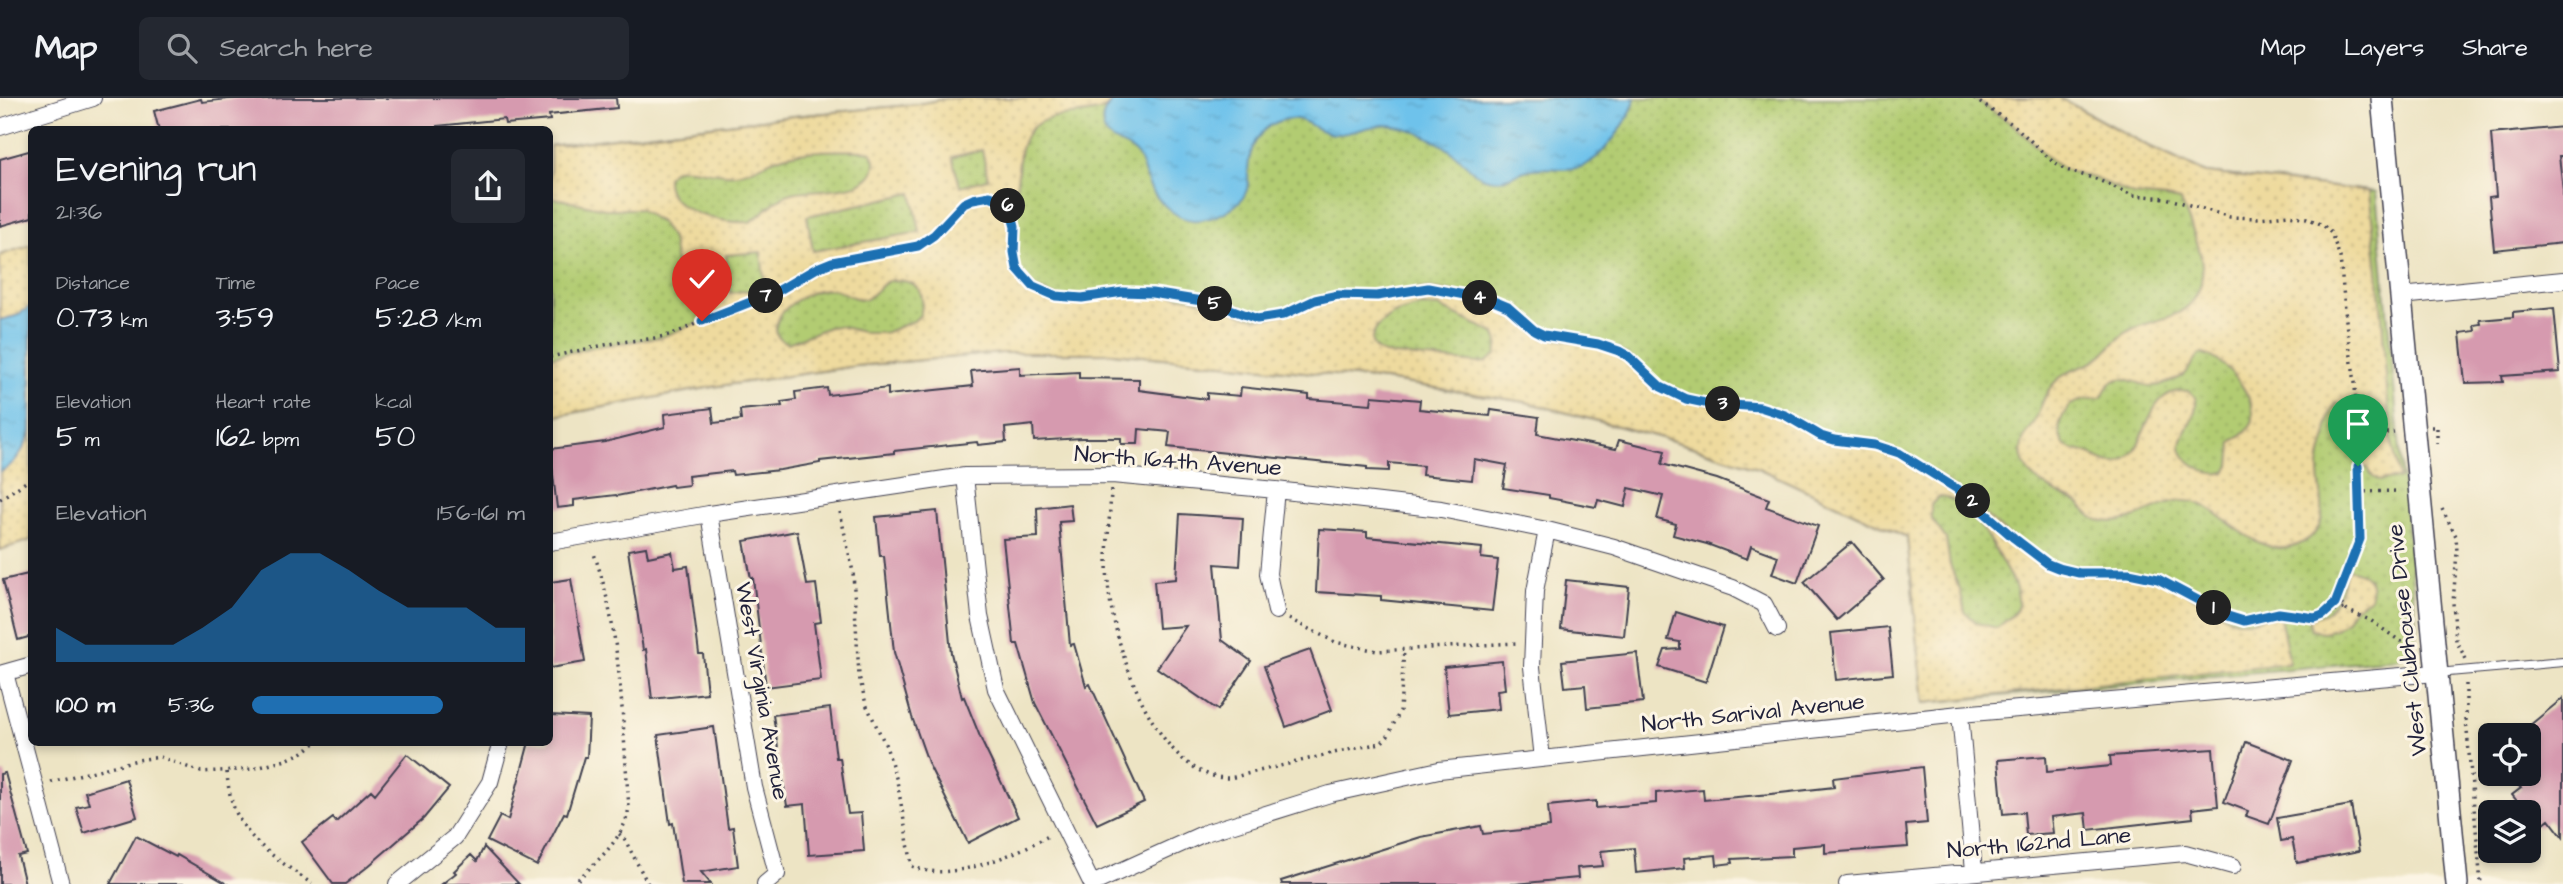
<!DOCTYPE html>
<meta charset="utf-8">
<style>
body{margin:0;font-family:"Architects Daughter",sans-serif;background:#242831;color:#f1f3f6;height:100vh;display:flex;flex-direction:column;font-size:26px;white-space:nowrap}
*{box-sizing:border-box;margin:0}
p{font-size:23px;color:#9ea1a6}
.icon{flex:none;width:38px;height:38px;fill:none;stroke:currentColor;stroke-width:2;stroke-linecap:round;stroke-linejoin:round}
.map{position:relative;flex:1;overflow:hidden}
.sheet{position:absolute;left:28px;top:28px;width:525px;height:620px;display:flex;flex-direction:column;background:#171b24;border-radius:10px;box-shadow:0 4px 10px #0003}
.sheet>*{flex:none}
.buttons{position:absolute;left:2478px;top:625px;display:grid;gap:14px}
.buttons a{display:grid;place-items:center;width:63px;height:63px;border-radius:10px;background:#171b24;box-shadow:0 4px 10px #0003;font-size:35px}
.pin{position:absolute;display:grid;place-items:center;width:60px;height:60px;color:#fff;margin:-72px -30px;border-radius:50% 50% 50% 0;rotate:-45deg;box-shadow:0 0 7px #0007}
.pin .icon{rotate:45deg}
.km{position:absolute;width:35px;height:35px;margin:-18px;border-radius:50%;background:#222;color:#fff;font-size:19px;line-height:35px;text-align:center}
.round{display:grid;place-items:center;flex:none;width:74px;height:74px;border-radius:10px;background:#242831}
.summary{display:flex;align-items:center;justify-content:space-between;height:119px;padding:0 28px}
h1{font-size:38px;font-weight:600;line-height:52px}
.metrics{display:grid;grid-template-columns:repeat(3,1fr);gap:10px;height:119px;padding:7px 28px}
.metrics div{display:grid;align-content:center}
.metrics b{font-size:30px;font-weight:600}
.metrics small{font-size:19px;font-weight:400}
.metrics p{font-size:19px}
.chart{height:196px;padding:14px 28px}
.chart p{display:flex;justify-content:space-between}
.chart svg{width:100%;height:126px;margin-top:7px;fill:#1f6fb2;opacity:.7}
ul{padding:0 28px;list-style:none;font-size:23px}
li{display:grid;grid-template-columns:112px 84px 1fr;align-items:center;height:52px}
li i{height:18px;border-radius:9px;background:#1f6fb2}
header{display:flex;align-items:center;gap:42px;box-sizing:border-box;height:98px;padding:0 35px;background:#171b24;border-bottom:2px solid #363941}
header strong{font-size:33px}
nav{display:flex;gap:38px;margin-inline-start:auto;font-size:24px}
.search{width:490px;height:63px;background:#242831;display:flex;align-items:center;gap:18px;box-sizing:border-box;padding:0 24px;border-radius:10px;color:#9ea1a6;font-size:26px}
.map>svg:first-child{display:block}
.grass{fill:url(#grass-dots);stroke:#6a7756;stroke-width:2}
.sand{fill:url(#sand-dots);stroke:#887e6c;stroke-width:2;fill-rule:evenodd}
.water{fill:url(#water-ripples);stroke:#487293;stroke-width:2}
.building{fill:#d69aaf}
.lines{fill:none;stroke-linecap:round;stroke-linejoin:round}
.lane-casing{stroke:#403f50;stroke-width:10}
.street-casing{stroke:#403f50;stroke-width:18}
.secondary-casing{stroke:#403f50;stroke-width:24}
.path{stroke:#403f50;stroke-width:3.5;stroke-dasharray:2 5;stroke-linecap:butt}
.lane{stroke:#fff;stroke-width:8}
.street{stroke:#fff;stroke-width:16}
.secondary{stroke:#fff;stroke-width:21}
.route-casing{stroke:#fff;stroke-width:14}
.route{stroke:#1f6fb2;stroke-width:9}
.labels{text-anchor:middle;dominant-baseline:central;stroke-width:6;stroke-linejoin:round;paint-order:stroke}
.street-label{font-size:23px;fill:#22223b;stroke:#fcf5e5}
</style>
<header>
<strong>Map</strong>
<div class="search"><svg class="icon" aria-label="search" viewBox="0 0 24 24"><circle cx="10" cy="10" r="6"/><path d="M15 15l6 6"/></svg>Search here</div>
<nav><a>Map</a><a>Layers</a><a>Share</a></nav>
</header>
<div class="map">
<svg width="2563" height="786" viewBox="0 0 2563 786">
<defs>
<pattern id="grass-dots" width="8" height="8" patternUnits="userSpaceOnUse" patternTransform="scale(1.75)"><rect width="8" height="8" fill="#b2cc72"/><path d="M2 2h.1M6 6h.1" fill="none" stroke="#99af64" stroke-width="1.8" stroke-linecap="round"/></pattern>
<pattern id="sand-dots" width="8" height="8" patternUnits="userSpaceOnUse" patternTransform="scale(1.75)"><rect width="8" height="8" fill="#eeda9e"/><path d="M2 2h.1M6 6h.1" fill="none" stroke="#ccbb89" stroke-width="1.8" stroke-linecap="round"/></pattern>
<pattern id="water-ripples" width="26" height="14" patternUnits="userSpaceOnUse" patternTransform="scale(1.75)"><rect width="26" height="14" fill="#6ec2eb"/><path d="M2 4q2-2 4 0t4 0M15 11q2-2 4 0t4 0" fill="none" stroke="#5fa6ca"/></pattern>
</defs>
<rect width="100%" height="100%" fill="#fcf5e5"/>
<filter id="ink" filterUnits="userSpaceOnUse"><feTurbulence type="fractalNoise" baseFrequency=".0143" numOctaves="2"/><feDisplacementMap in="SourceGraphic" scale="14" xChannelSelector="R" yChannelSelector="G"/><feConvolveMatrix kernelMatrix="1 2 1 2 8 2 1 2 1" color-interpolation-filters="sRGB"/></filter>
<filter id="wash" filterUnits="userSpaceOnUse"><feTurbulence type="fractalNoise" baseFrequency=".00686" numOctaves="4" result="noise"/><feDisplacementMap in="SourceGraphic" scale="28" xChannelSelector="R" yChannelSelector="G"/><feGaussianBlur stdDeviation="1.57" result="paint"/><feColorMatrix in="noise" values="0 0 0 0 0 0 0 0 0 0 0 0 0 0 0 0 0 1.4 0 .05"/><feComposite in="paint" operator="in"/></filter>
<g filter="url(#wash)">
<rect width="100%" height="100%" fill="#ede4c4"/>
<path class="grass" d="M948,0H2060L2142,45L2206,75L2376,94L2417,536C2413,547 2407,558 2395,561L1924,605L1907,439L1758,370L1674,343L1526,304L1385,282L1113,255H1001L856,268L712,289L550,319V48L794,18L919,6Z"/>
<path class="sand" d="M948,0H1116C1112,3 1108,9 1104,11C1083,20 1050,12 1031,31C1011,54 1025,85 1008,108C1022,132 1005,160 1027,182C1058,215 1106,192 1144,194C1167,196 1193,199 1216,206C1232,210 1246,221 1263,220C1286,219 1303,205 1324,199C1341,194 1358,198 1375,198C1389,197 1403,192 1417,191C1431,189 1482,199 1495,204C1514,210 1524,229 1542,237C1566,247 1595,241 1620,253C1644,265 1656,291 1683,300C1708,309 1735,304 1761,309C1786,314 1803,332 1826,339C1849,347 1874,344 1897,354C1957,379 1993,434 2047,465C2078,483 2113,470 2146,478C2170,483 2190,497 2211,509C2221,514 2232,523 2244,523C2256,524 2268,518 2279,515L2290,565L1924,605L1907,439L1758,370L1674,343L1526,304L1385,282L1113,255H1001L856,268L712,289L550,319V259L598,248L662,239L702,223L696,199L683,183L676,168L672,141L661,125L640,111H605L550,99V48L794,18L919,6ZM982,52L988,81L960,88L952,59ZM865,53L871,54L875,62C877,99 812,89 791,95C775,100 764,116 750,124C723,126 664,114 667,79L675,71C696,68 715,78 735,76C754,73 769,61 787,57C812,52 840,52 865,53ZM912,95L920,134L813,153L807,118ZM761,154L765,190L730,195L726,157ZM893,182C917,182 927,194 920,217L914,223L884,235H866L839,228L829,229L788,245C780,243 776,238 776,230C777,209 812,190 830,191C843,192 853,203 867,201L886,184ZM1421,208L1439,209L1494,235L1498,244L1496,257L1486,264L1478,265L1385,256C1359,247 1377,225 1394,216C1403,212 1412,210 1421,208ZM1938,399C1974,398 1997,460 2014,485C2024,512 2016,514 1997,530L1977,525L1965,514L1960,492L1950,467L1946,441L1931,420V407Z
M1973,0H2060L2142,45L2206,75L2369,93L2380,191L2390,335L2400,380L2380,383L2373,379L2368,370L2358,368L2357,307L2337,305C2329,314 2329,321 2327,334C2325,345 2319,358 2319,370C2318,399 2335,427 2302,445C2270,463 2237,430 2213,413C2168,382 2144,434 2098,422C2089,419 2085,411 2078,405C2073,401 2065,399 2059,396C2051,392 2044,387 2037,382C2024,372 2017,356 2024,340C2026,335 2030,332 2033,327C2040,314 2043,296 2054,285C2064,274 2078,271 2091,265C2107,257 2115,239 2132,231C2155,220 2186,222 2198,194C2211,165 2191,131 2181,103L2166,100L2133,97L2096,81L2066,72L2054,65L2015,28ZM2200,256C2223,256 2260,302 2252,325C2248,334 2239,338 2232,344L2230,368L2226,374C2217,377 2208,375 2199,370C2161,348 2195,330 2196,307C2197,300 2194,297 2189,293C2139,287 2151,362 2116,365C2105,366 2099,360 2090,356C2081,352 2072,353 2064,347C2055,332 2060,320 2070,307L2083,302L2101,300C2104,296 2106,289 2110,286C2122,273 2138,288 2152,288C2161,288 2171,284 2179,280C2191,275 2190,263 2200,256Z
M31,147V208L16,218L0,222V157Z
M31,333V442L0,452V374C15,366 26,348 31,333Z
M2348,471C2364,474 2376,482 2370,500L2354,510L2346,523L2336,531L2323,534L2311,532L2308,519C2336,520 2340,492 2348,471Z"/>
<path class="water" d="M1116,0H1635C1632,20 1601,62 1581,69C1564,74 1545,67 1528,72C1513,76 1499,87 1482,79C1473,75 1466,66 1458,59C1440,43 1411,28 1386,27C1369,27 1351,37 1334,36C1312,35 1304,11 1275,25C1255,35 1249,53 1248,73C1248,80 1249,88 1246,94C1242,104 1232,110 1223,115C1213,120 1203,123 1192,122C1175,121 1156,101 1149,87C1144,77 1143,66 1137,57C1128,45 1110,47 1104,32C1099,19 1106,9 1116,0Z
M31,208V333C25,349 17,366 0,374V222L16,218Z"/>
<g id="blocks">
<path class="building" d="M237,0H262L263,2L282,0H616L617,10L549,17L550,22L505,26L504,21L438,28V32H159L154,13L201,1L202,4Z
M2563,29V58H2559L2563,92V145L2494,152L2489,99L2496,98L2491,36Z
M32,52V119L0,128V61Z
M2554,210L2560,274L2502,278L2503,284L2465,285L2460,235L2475,233L2474,227L2481,226L2480,222L2513,219V214Z
M1020,269V277L1079,274V280L1139,281V292L1207,301V295L1240,298L1241,289L1309,297V301L1371,306L1372,298L1420,302L1419,311L1490,318L1491,312L1539,319L1537,336L1616,351L1619,342L1665,353L1662,366L1717,381L1769,401L1766,409L1818,428L1797,485L1772,476L1778,458L1751,448L1747,461L1707,446L1673,437L1676,426L1657,421L1663,398L1629,390L1625,409L1598,402L1596,409L1549,400V397L1503,390L1507,367L1474,361L1472,382L1422,377L1423,368L1389,365V373L1367,372V369L1168,349L1170,334L1139,331L1138,346H1121V340H1082L1034,343L1033,327L1005,330L1006,344L978,347L977,344L894,353V355L820,363V365L780,372L733,377L732,373L688,378L689,387L673,389L672,387L617,398L616,397L574,402V408L557,410L550,351L605,344L665,329L664,316L712,310L714,325L741,322L740,312L782,308L781,304L796,302L795,294L827,290L828,297L888,290V297L973,288L971,273Z
M1070,406L1072,423L1059,424L1070,547L1074,546L1086,588L1090,586L1144,704L1097,726L1035,605L1018,546H1014L1003,441L1038,439L1037,410Z
M937,413L951,555L962,600L964,599L983,646L1018,719L968,745L929,667L912,619L894,554L884,458H880L876,419Z
M1180,416L1243,420L1240,468L1215,466L1222,542L1251,563L1218,612L1157,570L1186,528L1158,530L1154,483L1176,481Z
M1319,431L1367,434V439L1482,450L1481,460L1498,462L1492,513L1381,502V498L1316,494Z
M797,433L807,487L816,486L821,524L814,525L821,582L766,589L753,480L751,481L744,443Z
M1852,444L1884,482L1837,522L1804,484Z
M646,449L648,459L672,454L675,470L688,468L699,556H703L707,595L652,601L646,551L643,552L628,452Z
M32,475V538L18,542L3,482Z
M571,481L585,564L550,570V484Z
M1566,482L1629,489L1624,538L1561,531Z
M1676,514L1723,529L1706,584L1659,569L1665,552L1680,551V544L1668,542Z
M1888,529L1893,576L1836,582L1831,535Z
M1310,552L1332,612L1286,629L1264,568Z
M1637,555L1643,604L1587,610L1585,587L1565,589L1562,563Z
M1502,563L1505,591L1497,592L1499,611L1449,616L1444,569Z
M2563,600V739L2549,721L2538,730L2529,717V714H2526L2512,697L2521,690L2509,676H2529V628Z
M830,610L836,660H840L848,716L861,715L864,753L809,757L805,706L787,708L773,617Z
M550,617L589,619L587,659H584L567,716L564,715L537,768L487,743L500,718L508,722L529,644H550Z
M714,629L728,730L733,729L738,768L701,774L711,786H682L673,725L670,726L658,637Z
M2246,644L2293,662L2269,726L2246,718L2248,713L2224,704Z
M2213,651L2218,708L2192,711L2193,720L2088,732L2086,715L2051,719L2053,735L2026,737L2024,714L2003,716L1998,662L2046,658L2047,674L2111,668L2110,658Z
M407,656L449,690L424,720L366,770L345,786H333L302,744L333,720L336,724L371,692L375,696Z
M1922,669L1927,725L1906,727L1908,749L1825,755V746L1792,749V758L1732,761L1733,765L1717,767L1716,757L1684,760L1685,770L1636,775L1634,750L1601,753L1603,768L1577,770L1578,780L1556,782L1515,786H1282L1281,783L1421,739L1481,728L1483,736L1550,729L1548,708L1596,703V710L1656,705V695L1703,691L1704,702L1771,696L1834,689L1833,680Z
M5,675L27,756L18,758L25,786H0V676Z
M126,681L137,719L84,735L76,709L89,706L85,694Z
M2351,707L2359,753L2297,765L2292,741L2281,743L2277,720Z
M136,738L176,759L177,757L227,786H110Z
M484,749L519,786H442L456,775L454,773L471,757L477,763Z"/>
</g>
</g>
<g filter="url(#ink)">
<use href="#blocks" fill-opacity="0" stroke="#403f50" stroke-width="2"/>
<g class="lines">
<defs>
<path id="lane" d="M2437,575L2563,564"/>
<path id="street" d="M0,29L93,0
M2401,198L2563,182
M965,378L980,518L996,591L1092,786
M1276,392L1268,476L1276,513
M709,416L754,689L777,776L765,786
M550,444L709,416L965,378L1112,377L1276,392L1441,411L1547,432L1614,449L1733,490L1764,506L1777,531
M5,575L61,786
M0,576L32,567
M1960,616L1974,773
M1542,661L1532,569L1535,493L1547,432
M397,786L455,739L490,684L501,644
M1092,786L1205,735L1330,696L1439,672L1960,616L2436,575
M1847,786L2185,755L2233,768"/>
<path id="secondary" d="M2382,0L2457,786"/>
</defs>
<use href="#lane" class="lane-casing"/>
<use href="#street" class="street-casing"/>
<use href="#secondary" class="secondary-casing"/>
<path class="path" d="M550,259C573,254 597,248 621,244C638,242 656,241 672,236C692,229 710,218 729,210C745,203 763,200 778,192C797,183 813,170 834,164C860,155 890,158 916,149C944,139 956,94 991,99C1027,104 1007,148 1017,170C1023,182 1036,191 1049,195C1082,208 1118,191 1152,195C1172,197 1194,200 1214,205C1231,210 1245,221 1263,220C1285,219 1302,206 1322,200C1343,194 1363,199 1384,197C1398,195 1411,190 1425,190C1442,191 1492,200 1506,208C1521,218 1531,233 1548,239C1571,246 1597,242 1619,253C1645,266 1657,293 1686,301C1710,308 1735,304 1759,309C1784,313 1801,330 1825,339C1847,348 1873,344 1896,353C1956,378 1992,433 2046,465C2078,483 2115,470 2148,478C2179,486 2203,508 2232,520C2250,528 2264,516 2283,515C2293,515 2303,520 2314,520C2321,519 2327,516 2331,510C2341,499 2358,448 2360,433L2355,284L2347,233L2340,159L2331,135L2323,127L2307,120L2289,117L2257,120L2230,119L2166,100L2133,97L2123,93L2096,81L2066,72L2054,65L2015,28L1973,0
M2431,329H2437V351
M2358,338L2394,334
M1111,392C1110,422 1105,455 1108,484C1112,544 1156,682 1230,680L1338,654L1381,645L1388,638L1400,613L1404,551
M2358,394L2400,393
M0,401L32,380
M2442,411L2456,438L2457,454L2453,505L2456,543L2466,561
M840,414L853,474L859,578L866,606L886,648L897,683L912,768C948,786 1014,757 1050,737
M2337,501L2346,512L2370,522L2407,548
M2328,515L2344,511
M1289,521L1335,544L1377,553L1516,545
M2466,586V622L2481,786
M227,674C230,735 267,753 312,786
M51,684L137,662L160,659L201,674L253,671L286,662L303,654L316,644
M619,736L624,740L648,786
M573,786C595,765 625,741 629,709C622,626 622,531 593,453"/>
<use href="#lane" class="lane"/>
<use href="#street" class="street"/>
<use href="#secondary" class="secondary"/>
</g>
</g>
<g class="lines" filter="url(#ink)">
<defs>
<path id="route" d="M702,223L776,194L817,170L832,164L918,148L934,137L964,105L973,101L990,98L1004,104L1011,114L1015,129L1014,154L1017,170L1033,188L1056,198L1082,200L1123,194L1152,195L1214,205L1257,221L1283,217L1315,202L1338,197L1377,198L1428,190L1491,202L1508,209L1534,232L1544,237L1598,246L1619,253L1628,258L1661,289L1686,301L1705,305L1760,309L1785,317L1821,338L1834,342L1874,347L1899,355L1957,391L2014,440L2048,466L2058,470L2079,475H2129L2158,481L2228,518L2244,523L2279,515L2315,520L2323,517L2335,506L2360,441L2358,368"/>
</defs>
<use href="#route" class="route-casing"/>
<use href="#route" class="route"/>
</g>
<g class="labels">
<g class="street-label">
<text transform="translate(1178 363) rotate(4)">North 164th Avenue</text>
<text transform="translate(2407 542) rotate(-96)">West Clubhouse Drive</text>
<text transform="translate(762 593) rotate(80)">West Virginia Avenue</text>
<text transform="translate(1753 615) rotate(-6)">North Sarival Avenue</text>
<text transform="translate(2039 745) rotate(-5)">North 162nd Lane</text>
</g>
</g>
</svg>
<div class="buttons">
<a><svg class="icon" aria-label="locate" viewBox="0 0 24 24"><circle cx="12" cy="12" r="6"/><path d="M12 2v4M12 18v4M2 12h4M18 12h4"/></svg></a>
<a><svg class="icon" aria-label="layers" viewBox="0 0 24 24"><path d="M12 4l9 5-9 5-9-5zM3 14l9 5 9-5"/></svg></a>
</div>
<div class="pin" style="left:2358px;top:368px;background:#1e9e55"><svg class="icon" aria-label="arrive" viewBox="0 0 24 24"><path d="M6 21V4h12l-3 4 3 4H6"/></svg></div>
<div class="pin" style="left:702px;top:223px;background:#d93025"><svg class="icon" aria-label="check" viewBox="0 0 24 24"><path d="M5 12l5 5 9-10"/></svg></div>
<b class="km" style="left:2214px;top:510px">1</b>
<b class="km" style="left:1973px;top:403px">2</b>
<b class="km" style="left:1723px;top:306px">3</b>
<b class="km" style="left:1480px;top:200px">4</b>
<b class="km" style="left:1215px;top:206px">5</b>
<b class="km" style="left:1008px;top:108px">6</b>
<b class="km" style="left:766px;top:198px">7</b>
<section class="sheet">
<div class="summary"><div><h1>Evening run</h1><p>21:36</p></div><a class="round"><svg class="icon" aria-label="share" viewBox="0 0 24 24"><path d="M12 15V3M7 8l5-5 5 5M5 13v7h14v-7"/></svg></a></div>
<div class="metrics">
<div><p>Distance</p><b>0.73<small> km</small></b></div>
<div><p>Time</p><b>3:59</b></div>
<div><p>Pace</p><b>5:28<small> /km</small></b></div>
</div>
<div class="metrics">
<div><p>Elevation</p><b>5<small> m</small></b></div>
<div><p>Heart rate</p><b>162<small> bpm</small></b></div>
<div><p>kcal</p><b>50</b></div>
</div>
<div class="chart"><p><span>Elevation</span>156–161 m</p>
<svg viewBox="0 0 160 44" preserveAspectRatio="none"><path d="M0 44V32L10 38L20 38L30 38L40 38L50 32L60 25L70 12L80 6L90 6L100 12L110 19L120 25L130 25L140 25L150 32L160 32V44z"/></svg>
</div>
<ul>
<li><b>100 m</b>5:36<i style="width:70%"></i></li>
</ul>
</section>
</div>
